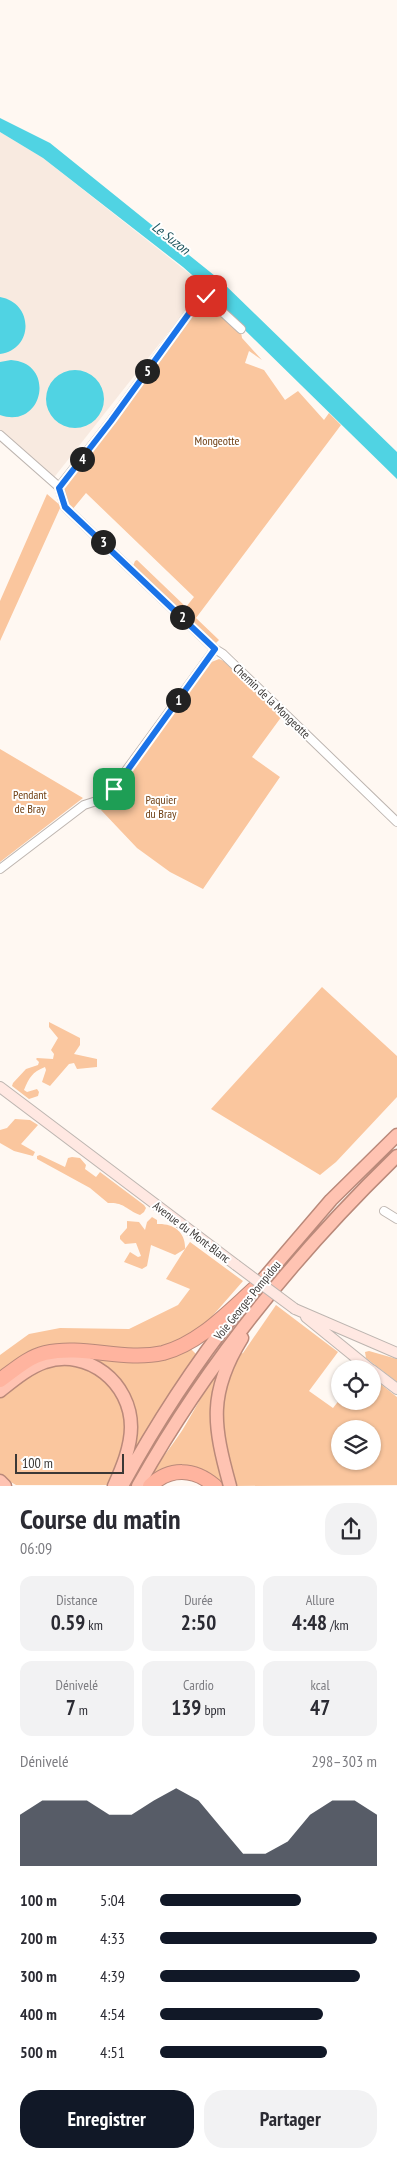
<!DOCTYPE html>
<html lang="fr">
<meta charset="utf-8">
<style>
body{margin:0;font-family:"PT Sans Narrow",sans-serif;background:#f2f2f3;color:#2b2b33;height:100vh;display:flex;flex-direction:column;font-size:19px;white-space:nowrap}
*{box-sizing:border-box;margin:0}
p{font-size:16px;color:#7c7c81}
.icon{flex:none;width:28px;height:28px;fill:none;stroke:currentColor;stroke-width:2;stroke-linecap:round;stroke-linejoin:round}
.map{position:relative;height:1486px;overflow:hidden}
.details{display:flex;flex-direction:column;background:#fff;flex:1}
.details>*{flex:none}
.fabs{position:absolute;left:331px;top:1360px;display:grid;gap:10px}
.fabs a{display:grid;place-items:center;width:50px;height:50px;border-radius:50%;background:#fff;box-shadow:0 1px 4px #0004;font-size:25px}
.scale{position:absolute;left:15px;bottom:12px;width:109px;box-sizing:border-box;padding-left:5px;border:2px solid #3b3836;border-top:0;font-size:14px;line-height:18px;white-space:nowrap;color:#3b3836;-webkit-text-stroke:4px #fff;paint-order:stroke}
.pin{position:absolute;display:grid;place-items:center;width:42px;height:42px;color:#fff;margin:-21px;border-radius:10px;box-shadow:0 2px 8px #0006}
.km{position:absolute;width:25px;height:25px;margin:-12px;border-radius:50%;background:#222;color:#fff;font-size:14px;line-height:25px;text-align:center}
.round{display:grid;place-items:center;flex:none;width:52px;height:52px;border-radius:20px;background:#f2f2f3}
.headline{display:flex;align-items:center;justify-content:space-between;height:85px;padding:0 20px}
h1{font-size:28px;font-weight:800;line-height:38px}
.figures{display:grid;grid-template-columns:repeat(3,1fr);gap:8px;height:85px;padding:5px 20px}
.figures div{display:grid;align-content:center;border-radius:12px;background:#f2f2f3;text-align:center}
.figures b{font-size:21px;font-weight:800}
.figures small{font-size:14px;font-weight:400}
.figures p{font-size:14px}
.chart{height:140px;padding:10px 20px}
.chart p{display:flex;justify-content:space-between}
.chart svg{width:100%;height:90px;margin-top:5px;fill:#111827;opacity:.7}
.button{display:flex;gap:10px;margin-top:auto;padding:10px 20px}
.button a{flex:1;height:58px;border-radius:20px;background:#111827;color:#fff;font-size:20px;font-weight:800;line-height:58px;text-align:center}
.button a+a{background:#f2f2f3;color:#2b2b33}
ul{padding:0 20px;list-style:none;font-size:16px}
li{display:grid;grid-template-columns:80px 60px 1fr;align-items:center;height:38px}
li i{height:12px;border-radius:6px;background:#111827}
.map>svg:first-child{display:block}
.built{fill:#f8eae0}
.green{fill:#fac69e;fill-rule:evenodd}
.water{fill:#50d3e3}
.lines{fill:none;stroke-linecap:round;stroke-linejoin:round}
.minor-casing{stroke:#bdb5b0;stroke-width:10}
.secondary-casing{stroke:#bdb5b0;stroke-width:12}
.trunk-casing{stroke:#ba897a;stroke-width:15}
.motorway-casing{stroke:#ba897a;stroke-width:16}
.minor{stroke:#fff;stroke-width:8}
.secondary{stroke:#ffe8e2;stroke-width:10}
.trunk{stroke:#ffc3b2;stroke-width:12}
.motorway{stroke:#ffb49f;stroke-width:14}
.secondary-bridge-casing{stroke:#bdb5b0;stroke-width:12;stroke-linecap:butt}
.secondary-bridge{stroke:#ffe8e2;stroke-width:10}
.route-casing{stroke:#fff;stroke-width:10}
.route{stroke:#1a73e8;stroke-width:6}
.labels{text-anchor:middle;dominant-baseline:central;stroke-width:4;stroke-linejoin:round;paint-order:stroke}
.park-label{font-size:12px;fill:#714115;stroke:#fff}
.street-label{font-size:12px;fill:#3b3836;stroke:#fff}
.water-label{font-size:14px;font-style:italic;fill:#225860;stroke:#fff}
</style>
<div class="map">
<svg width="397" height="1486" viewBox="0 0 397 1486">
<rect width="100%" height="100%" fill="#fff8f2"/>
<path class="built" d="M0,132L43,158L205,286L52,480L0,430Z"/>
<path class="green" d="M207,299L241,332L242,338L262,360L249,351L245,363L264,370L285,400L298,391L324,420L329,413L341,425L196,618L219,640L215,644L136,571L133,566L135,561L137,560L186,607L194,597L86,493L72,510L66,502L64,489L199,304Z
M47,494L61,506L0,641V601Z
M219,659L226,662L282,716L252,757L280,777L203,889L170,872L137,848L101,810L209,663Z
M0,749L83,798L0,862Z
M322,987L397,1056V1097L336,1162L320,1175L211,1109Z
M49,1022L80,1038V1045L74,1054L97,1059V1067L77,1069L74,1063L69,1064L50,1086L42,1082L46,1070L45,1067C32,1072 29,1078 24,1090L27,1092L37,1089L39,1092L38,1096L29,1099L12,1086L13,1083L26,1069L38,1065L39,1062L36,1059L37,1058L53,1059L54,1054L51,1050L58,1038L49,1027Z
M15,1119L30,1120L38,1125L21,1144L35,1152L33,1156L14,1151L0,1143V1130L7,1128Z
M40,1155L65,1167L68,1158L72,1157L80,1158L86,1165L85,1169L96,1177L100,1172L144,1205L146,1208L144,1212L140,1215C125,1209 124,1202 108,1203L90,1188L37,1159V1156Z
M152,1217L157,1220V1224C173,1223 186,1232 185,1249L190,1242L243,1281L202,1328L163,1348L116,1351L0,1375V1355L29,1334L60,1328L129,1329L178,1305L190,1289L166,1279L185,1249L175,1255L151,1245L147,1266L142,1269L124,1262L130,1252L138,1257L141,1256L136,1243L125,1244L120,1239V1236L127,1228V1221L139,1222L145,1230L147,1222Z
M276,1305L338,1352L309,1391L333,1408L340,1399V1401H372L373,1378L397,1397V1485L234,1486L221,1430L224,1387L236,1356L243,1353ZM340,1429H372V1461H340Z
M190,1348L196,1354L132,1454L135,1412L84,1356Z
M369,1351L397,1359V1382L366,1358L365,1352Z
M59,1364C65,1365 72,1364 78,1365C110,1373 131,1406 126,1438C123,1454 114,1471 109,1485H16L0,1476V1398L34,1372Z
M216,1373L213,1399L225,1485L213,1477L153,1478L150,1476C161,1458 175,1443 186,1424C196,1407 205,1390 216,1373Z"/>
<path class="water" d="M0,118L50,143L220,280L397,452V479L212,298L209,290L183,267L43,158L0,132Z
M0,297C34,303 34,349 0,354Z
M11,360C57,363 43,430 0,415V362Z
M46 399a29 29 0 1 1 58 0a29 29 0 1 1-58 0Z"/>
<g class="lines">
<defs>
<path id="minor" d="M0,435L59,487L65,507L215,649L223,654L397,822
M59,487L111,421L203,294L241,329
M0,869L84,805L106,798L215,649
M384,1211L397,1219"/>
<path id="secondary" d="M0,1087L236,1265
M295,1309L397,1353
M306,1317L370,1369
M372,1370L397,1389"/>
<path id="trunk" d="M253,1291L331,1200L397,1135
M0,1391C14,1380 28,1368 45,1362C88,1348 131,1383 131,1427C131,1447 122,1468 114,1486
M0,1481L5,1486
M122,1486C156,1423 195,1364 239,1308
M138,1486C207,1363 296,1254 397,1156
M230,1486C213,1425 208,1393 242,1338"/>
<path id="motorway" d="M0,1380C14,1370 28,1357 45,1353C84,1344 123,1362 163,1353C200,1343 228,1312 255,1288
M150,1486C170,1467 194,1468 215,1486"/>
</defs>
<use href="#minor" class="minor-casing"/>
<use href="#secondary" class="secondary-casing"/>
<use href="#trunk" class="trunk-casing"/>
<use href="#motorway" class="motorway-casing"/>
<use href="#minor" class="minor"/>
<use href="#secondary" class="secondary"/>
<use href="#trunk" class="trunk"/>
<use href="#motorway" class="motorway"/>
<defs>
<path id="secondary-bridge" d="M236,1265L295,1309"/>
</defs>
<use href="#secondary-bridge" class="secondary-bridge-casing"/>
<use href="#secondary-bridge" class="secondary-bridge"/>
</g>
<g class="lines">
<defs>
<path id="route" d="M114,789L215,649L65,507L59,488L111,421L203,294L206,296"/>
</defs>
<use href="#route" class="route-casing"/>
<use href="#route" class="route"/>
</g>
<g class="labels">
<g class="park-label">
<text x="217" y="440">Mongeotte</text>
<text x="30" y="794">Pendant<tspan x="30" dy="14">de Bray</tspan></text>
<text x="161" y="799">Paquier<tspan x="161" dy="14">du Bray</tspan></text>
</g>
<g class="street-label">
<text transform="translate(272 701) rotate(44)">Chemin de la Mongeotte</text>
<text transform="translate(192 1232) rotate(37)">Avenue du Mont-Blanc</text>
<text transform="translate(247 1300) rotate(-51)">Voie Georges Pompidou</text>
</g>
<g class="water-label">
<text transform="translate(171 238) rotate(38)">Le Suzon</text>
</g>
</g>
</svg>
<div class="fabs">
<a><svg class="icon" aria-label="locate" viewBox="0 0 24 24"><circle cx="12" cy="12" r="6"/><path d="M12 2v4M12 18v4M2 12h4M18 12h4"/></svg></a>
<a><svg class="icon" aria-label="layers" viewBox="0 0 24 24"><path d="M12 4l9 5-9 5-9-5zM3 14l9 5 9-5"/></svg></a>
</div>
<div class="scale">100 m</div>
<div class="pin" style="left:114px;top:789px;background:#1e9e55"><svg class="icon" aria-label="arrive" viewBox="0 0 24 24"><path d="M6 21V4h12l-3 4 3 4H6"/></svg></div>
<div class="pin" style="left:206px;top:296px;background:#d93025"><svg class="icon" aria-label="check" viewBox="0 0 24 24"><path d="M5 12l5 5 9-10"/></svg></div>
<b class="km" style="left:178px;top:700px">1</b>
<b class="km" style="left:182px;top:617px">2</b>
<b class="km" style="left:103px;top:542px">3</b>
<b class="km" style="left:82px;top:459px">4</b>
<b class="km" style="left:147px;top:371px">5</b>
</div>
<section class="details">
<div class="headline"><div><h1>Course du matin</h1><p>06:09</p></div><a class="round"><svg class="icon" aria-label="share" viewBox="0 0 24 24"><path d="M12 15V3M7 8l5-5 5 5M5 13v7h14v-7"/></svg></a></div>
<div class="figures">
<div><p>Distance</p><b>0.59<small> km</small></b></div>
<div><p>Durée</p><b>2:50</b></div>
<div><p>Allure</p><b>4:48<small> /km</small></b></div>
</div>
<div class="figures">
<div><p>Dénivelé</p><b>7<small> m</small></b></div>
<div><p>Cardio</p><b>139<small> bpm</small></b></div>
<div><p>kcal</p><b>47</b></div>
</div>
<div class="chart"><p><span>Dénivelé</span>298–303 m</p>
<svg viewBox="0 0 160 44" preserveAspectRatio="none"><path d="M0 44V19L10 12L20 12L30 12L40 19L50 19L60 12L70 6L80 12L90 25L100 38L110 38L120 32L130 19L140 12L150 12L160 19V44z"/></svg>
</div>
<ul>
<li><b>100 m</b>5:04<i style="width:65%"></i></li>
<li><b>200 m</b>4:33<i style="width:100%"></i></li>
<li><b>300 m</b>4:39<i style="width:92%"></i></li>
<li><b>400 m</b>4:54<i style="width:75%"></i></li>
<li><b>500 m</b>4:51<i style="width:77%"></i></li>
</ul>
<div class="button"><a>Enregistrer</a><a>Partager</a></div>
</section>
